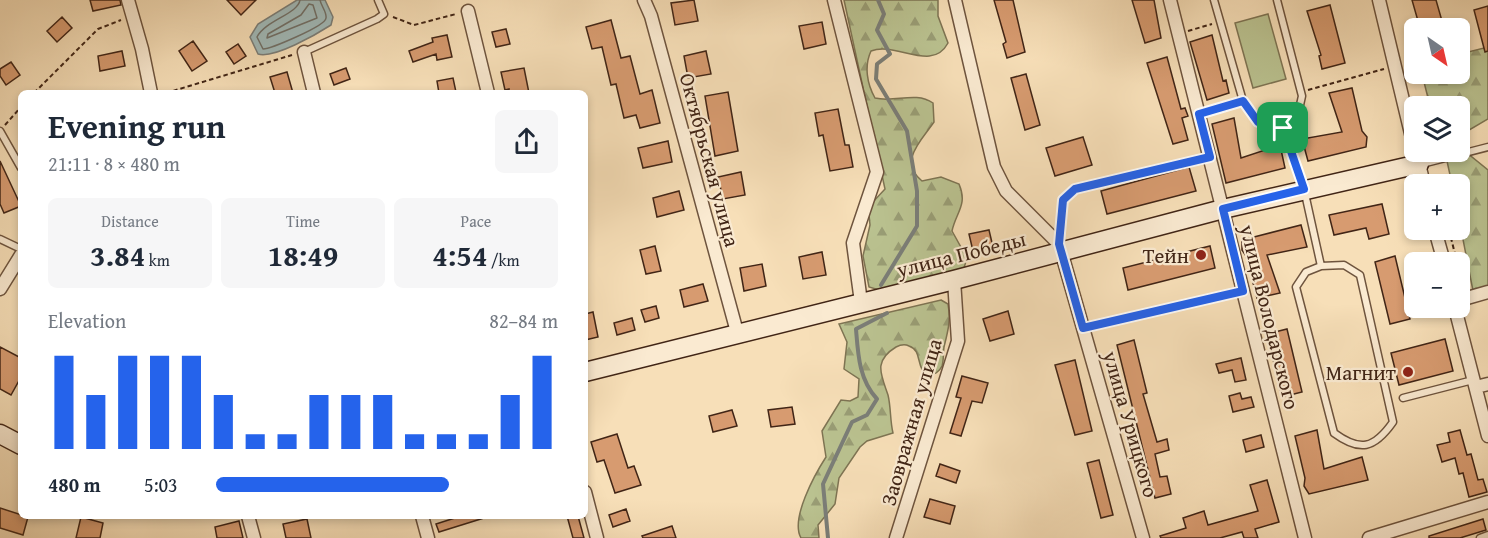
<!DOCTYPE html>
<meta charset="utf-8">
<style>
body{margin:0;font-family:"Gentium Book Plus",serif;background:#f6f6f7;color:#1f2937;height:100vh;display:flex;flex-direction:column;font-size:22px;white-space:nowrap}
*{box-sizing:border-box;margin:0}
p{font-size:20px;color:#747a83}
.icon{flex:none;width:33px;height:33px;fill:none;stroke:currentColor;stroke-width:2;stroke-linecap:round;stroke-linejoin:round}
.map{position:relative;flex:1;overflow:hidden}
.drawer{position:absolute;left:18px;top:90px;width:570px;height:429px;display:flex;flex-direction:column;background:#fff;border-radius:9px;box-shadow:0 3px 9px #0003}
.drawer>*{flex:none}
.needle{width:39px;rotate:146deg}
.controls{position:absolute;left:1404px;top:18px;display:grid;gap:12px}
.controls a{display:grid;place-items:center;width:66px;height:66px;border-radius:9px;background:#fff;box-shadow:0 3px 9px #0003;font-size:30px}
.pin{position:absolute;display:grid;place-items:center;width:51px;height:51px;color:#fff;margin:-26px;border-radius:12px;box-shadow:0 3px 9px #0006}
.round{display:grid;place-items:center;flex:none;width:63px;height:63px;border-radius:9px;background:#f6f6f7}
.headline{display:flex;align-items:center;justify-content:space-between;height:102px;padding:0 30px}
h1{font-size:33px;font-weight:700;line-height:45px}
.figures{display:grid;grid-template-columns:repeat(3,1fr);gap:9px;height:102px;padding:6px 30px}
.figures div{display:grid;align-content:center;border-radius:9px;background:#f6f6f7;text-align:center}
.figures b{font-size:30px;font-weight:700}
.figures small{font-size:16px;font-weight:400}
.figures p{font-size:16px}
.chart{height:168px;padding:12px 30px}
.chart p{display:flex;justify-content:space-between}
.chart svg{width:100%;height:108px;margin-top:6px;stroke:#2563eb;stroke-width:6}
ul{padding:0 30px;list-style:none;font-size:20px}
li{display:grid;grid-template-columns:96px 72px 1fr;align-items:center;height:45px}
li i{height:15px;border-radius:8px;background:#2563eb}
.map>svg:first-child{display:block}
.forest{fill:url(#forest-firs);stroke:#7e7453;stroke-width:1.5}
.green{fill:#bac290;stroke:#7e7453;stroke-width:1.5}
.water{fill:#a1bab9;stroke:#7b7e78;stroke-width:1.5}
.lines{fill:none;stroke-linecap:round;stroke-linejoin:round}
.shore{stroke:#717068;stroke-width:1.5}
.stream{stroke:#7b7e78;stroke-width:4}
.building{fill:#d79b70;stroke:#412516;stroke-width:1.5}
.lane-casing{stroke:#6e543e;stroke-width:9}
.street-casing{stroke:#6e543e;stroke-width:15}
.secondary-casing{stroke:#412516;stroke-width:21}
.path{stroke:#412516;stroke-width:2;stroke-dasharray:4.5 3;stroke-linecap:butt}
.lane{stroke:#faead1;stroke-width:6}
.street{stroke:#faead1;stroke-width:12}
.secondary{stroke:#faead1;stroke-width:18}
.route-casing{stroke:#fff;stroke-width:12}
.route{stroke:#2563eb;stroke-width:8}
.poi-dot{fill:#8f2418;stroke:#faead1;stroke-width:2}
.labels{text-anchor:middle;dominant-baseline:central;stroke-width:4.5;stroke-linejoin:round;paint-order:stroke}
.street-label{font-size:21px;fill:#412516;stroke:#faead1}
.poi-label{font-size:21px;fill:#412516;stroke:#faead1;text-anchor:end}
</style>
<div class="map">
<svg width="1488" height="538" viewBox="0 0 1488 538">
<defs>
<pattern id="forest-firs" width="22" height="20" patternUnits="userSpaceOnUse" patternTransform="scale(1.5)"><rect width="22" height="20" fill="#bac290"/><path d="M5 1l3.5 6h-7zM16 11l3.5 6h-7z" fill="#999d75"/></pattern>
</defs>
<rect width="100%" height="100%" fill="#f7dfb8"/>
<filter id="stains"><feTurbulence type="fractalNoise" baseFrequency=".00333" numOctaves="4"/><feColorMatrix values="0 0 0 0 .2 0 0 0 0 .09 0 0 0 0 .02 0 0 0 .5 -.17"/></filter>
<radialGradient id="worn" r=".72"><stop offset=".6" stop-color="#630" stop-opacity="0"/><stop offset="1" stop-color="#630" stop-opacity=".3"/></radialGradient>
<path class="forest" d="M844,0H938V16L948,43C932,73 896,41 871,51C864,66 867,84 875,98C895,103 915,91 933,103L934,122C921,141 898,161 922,181L941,177L959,184C968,205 956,212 952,231L967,258L964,268L879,290L869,287L863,256L870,225L869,215L871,204L885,189Z
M1488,47V119L1469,130L1461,148L1488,170V292L1474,296L1460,224V184H1452L1445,152H1460V106H1430L1422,74H1460V54Z
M941,300L948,304C951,320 948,331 944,347C943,353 944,360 942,366C939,373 934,374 927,376C915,366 923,351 909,346C905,344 900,345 896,347C873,361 881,374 888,395C891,407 890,421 893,433L867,441L860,447L839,478L835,504L818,525L819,538H801C790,519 815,474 826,457L822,431L841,400L850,401L858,397L859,379L844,369L847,342L839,324Z"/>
<path class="green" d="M1268,14L1286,79L1253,88L1235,23Z"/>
<path class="water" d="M297,0H325L333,17L331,25C317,34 274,59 258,54L250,37L258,24Z"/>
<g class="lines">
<path class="shore" d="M300,0C298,14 266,20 257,37L263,49C270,49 326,26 326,18C327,12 321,6 320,0
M309,4L313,5L317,18L267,38L268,34L301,15Z"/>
<path class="stream" d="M878,0L884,14L877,30L890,54L877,64L876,79L907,131L917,191V226L881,285
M828,538L823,484L852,422L867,415L877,399C859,380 858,354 856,329L887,313"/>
</g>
<path class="building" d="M90,0H120L121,5L93,11Z
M227,0H256L241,15Z
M694,0L698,21L675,25L671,3Z
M994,0H1013L1025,52L1007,58L1003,44L1006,42Z
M1132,0H1154L1161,38L1145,43Z
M1412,0H1436L1444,28H1420Z
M1330,5L1345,63L1322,69L1319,56L1321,55L1307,11Z
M1488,6V51L1485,52L1474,10Z
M62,17L72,28L57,42L47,31Z
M611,20L621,58L630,56L640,94L652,90L660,123L640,128L636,115L624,118L616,84L611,85L602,47L592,49L586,27Z
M822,22L826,44L804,49L799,26Z
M506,29L510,44L496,47L492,32Z
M447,35L452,57L437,60L436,54L413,62L409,51L433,42L432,38Z
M1212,35L1223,81L1226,80L1229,93L1207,100L1190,42Z
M193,41L207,61L192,71L179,51Z
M238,44L246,56L234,64L226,52Z
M122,51L125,66L100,71L98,56Z
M706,51L711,74L688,78L684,56Z
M1167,57L1181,109L1185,108L1188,116L1182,118L1188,140L1173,144L1147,63Z
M11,62L20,75L6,85L0,76V69Z
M346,68L350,79L334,85L330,74Z
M524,68L529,93H509V89L505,90L501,72Z
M287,72L293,93H275L270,77Z
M1026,74L1040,125L1025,130L1011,78Z
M453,78L456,92L439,93L437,81Z
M1352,88L1362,131L1367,137L1366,147L1308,161L1302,139L1342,132L1329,93Z
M728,92L738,151L715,156L705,96Z
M838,109L845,145H849L853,167L830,171L823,135L819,136L815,113Z
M1234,118L1241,158L1280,145L1285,168L1226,183L1212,124Z
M1083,137L1092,165L1055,176L1046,148Z
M668,141L672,162L643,168L638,148Z
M0,161L21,206L4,213L0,204Z
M1189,167L1196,191L1107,214L1101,191Z
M741,172L745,195L723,199L718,177Z
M679,191L684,210L657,217L653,198Z
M1382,204L1389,234L1369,239L1366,228L1334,235L1329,215Z
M1301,225L1307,247L1267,255L1280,293L1257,298L1246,256L1242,250V240Z
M989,230L993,247L973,251L969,234Z
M655,246L661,271L646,274L640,250Z
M1210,246L1215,268L1128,290L1123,268Z
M822,252L826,275L803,279L799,257Z
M1395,256L1410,319L1390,324L1375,262Z
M762,264L766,286L744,291L740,268Z
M703,284L708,301L684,307L680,290Z
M656,306L659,318L645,322L641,310Z
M1008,311L1014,334L990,341L983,319Z
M593,312L598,337L585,340V314Z
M632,318L635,330L617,335L614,323Z
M1287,329L1302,392L1282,397L1267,334Z
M1445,339L1453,371L1399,385L1391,353Z
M1134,340L1147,393L1143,394L1157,442L1167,439L1169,450L1155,454L1160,477L1167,476L1171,494L1155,498L1117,345Z
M0,347L21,358V377L11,395L0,389Z
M1241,358L1246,380L1235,382L1232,370L1219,373L1216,364Z
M1075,360L1092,431L1075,435L1055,365Z
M962,376L988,383L982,403L972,401L961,436L950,433L961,398L956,397Z
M1240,393L1242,399L1251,397L1254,407L1233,412L1229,396Z
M792,407L795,424L771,427L768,410Z
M732,410L737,426L713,432L709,416Z
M1317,430L1324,469L1362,457L1368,480L1309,494L1304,486L1305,478L1295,436Z
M1460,430L1467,455L1471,454L1478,480L1483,479L1487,492L1469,497L1463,473L1459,474L1455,458L1442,462L1437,445L1450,442L1448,433Z
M617,434L628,468L634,466L641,485L615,493L604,460L597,462L591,442Z
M1261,435L1264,447L1246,452L1243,440Z
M1099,460L1113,515L1101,518L1087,463Z
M940,464L960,471L956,483L936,476Z
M1267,480L1279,522L1255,529L1258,538H1244L1242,532L1220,538H1161L1160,536L1186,528L1183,518L1204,511L1208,525L1258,511L1250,485Z
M930,499L955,506L950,524L924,517Z
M0,508L28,517L23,535L0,528Z
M626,509L630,521L613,527L609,515Z
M461,516L484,518L439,532L436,524Z
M567,516H578L584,538H573Z
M81,517L103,523L100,538H76Z
M307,519L311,538H286L283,524Z
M1483,519L1486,530L1460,538H1429V536Z
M239,521L243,538H217L215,527Z
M672,526L676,538H643L642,536Z"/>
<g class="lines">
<defs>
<path id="lane" d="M1214,0L1243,101L1258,122L1283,128
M1277,0L1302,96L1298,114L1283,128L1304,189L1321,266L1306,272L1296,287L1334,433C1360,452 1374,449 1393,422L1360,275L1344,265L1321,266
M304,52L377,19L384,14L378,0
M0,131L21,168
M1422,164L1488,147
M0,239L21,249
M1059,243L1063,200L1075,189L1209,157
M1083,328L1243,291
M1403,398L1473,380
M1480,538L1488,535"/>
<path id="street" d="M128,0L142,49L151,93
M644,0L651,16L737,332
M834,0L877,172L853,243L861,302
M955,0L994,167L1006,191L1059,244L1143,538
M1170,0L1305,538
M1379,0L1414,146
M468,11L488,93
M304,52L314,93
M1416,152L1424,184
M1435,230L1444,262
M0,289L21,255
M1460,300L1488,292
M1455,308L1488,436
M1476,387L1488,384
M585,492L597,538
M248,516L254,538
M422,516L428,538
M896,538L958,341L954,280
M1369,538L1488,502"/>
<path id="secondary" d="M585,372L954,280L1223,209L1419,164
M0,434L21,445"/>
</defs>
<use href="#lane" class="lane-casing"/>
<use href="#street" class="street-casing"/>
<use href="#secondary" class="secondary-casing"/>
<path class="path" d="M393,17L414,25L456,14
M1188,31L1212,24
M1308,90L1384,69
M34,93L98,29L121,20
M166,93L292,55
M1208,111L1235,103
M5,125L21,107
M1449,230L1457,262
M1460,270L1464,288"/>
<use href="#lane" class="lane"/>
<use href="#street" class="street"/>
<use href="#secondary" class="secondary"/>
</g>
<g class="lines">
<defs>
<path id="route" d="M1243,101L1258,122L1283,128L1304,189L1223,209L1243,291L1083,328L1059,244L1063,200L1075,189L1210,157L1199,114Z"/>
</defs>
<use href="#route" class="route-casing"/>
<use href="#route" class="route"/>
</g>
<g class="poi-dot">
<circle cx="1201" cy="255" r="6"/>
<circle cx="1408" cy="372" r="6"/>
</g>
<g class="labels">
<g class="street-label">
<text transform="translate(710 160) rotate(75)">Октябрьская улица</text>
<text transform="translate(961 254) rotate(-14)">улица Победы</text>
<text transform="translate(1270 317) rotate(76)">улица Володарского</text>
<text transform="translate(911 422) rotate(-74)">Заовражная улица</text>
<text transform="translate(1131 424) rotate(74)">улица Урицкого</text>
</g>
<g class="poi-label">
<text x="1189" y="255">Тейн</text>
<text x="1396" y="372">Магнит</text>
</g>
</g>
<rect width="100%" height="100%" filter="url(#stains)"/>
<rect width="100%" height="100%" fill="url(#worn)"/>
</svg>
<div class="controls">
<a><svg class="needle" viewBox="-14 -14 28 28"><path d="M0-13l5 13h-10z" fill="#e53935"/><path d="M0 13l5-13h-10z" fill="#747a83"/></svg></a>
<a><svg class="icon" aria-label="layers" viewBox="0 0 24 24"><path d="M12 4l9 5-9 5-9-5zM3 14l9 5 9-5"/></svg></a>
<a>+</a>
<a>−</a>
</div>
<div class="pin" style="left:1283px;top:128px;background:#1e9e55"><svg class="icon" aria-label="arrive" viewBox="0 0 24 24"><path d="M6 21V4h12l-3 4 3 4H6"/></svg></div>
<section class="drawer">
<div class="headline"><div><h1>Evening run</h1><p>21:11 · 8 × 480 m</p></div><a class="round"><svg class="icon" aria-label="share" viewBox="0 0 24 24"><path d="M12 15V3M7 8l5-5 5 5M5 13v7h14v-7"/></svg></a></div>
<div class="figures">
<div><p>Distance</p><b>3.84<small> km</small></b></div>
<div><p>Time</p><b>18:49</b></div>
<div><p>Pace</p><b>4:54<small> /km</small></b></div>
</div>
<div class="chart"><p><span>Elevation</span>82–84 m</p>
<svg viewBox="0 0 160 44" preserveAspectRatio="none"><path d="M5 44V6M15 44V22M25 44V6M35 44V6M45 44V6M55 44V22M65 44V38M75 44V38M85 44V22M95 44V22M105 44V22M115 44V38M125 44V38M135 44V38M145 44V22M155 44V6"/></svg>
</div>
<ul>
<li><b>480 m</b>5:03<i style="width:68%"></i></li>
</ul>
</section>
</div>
